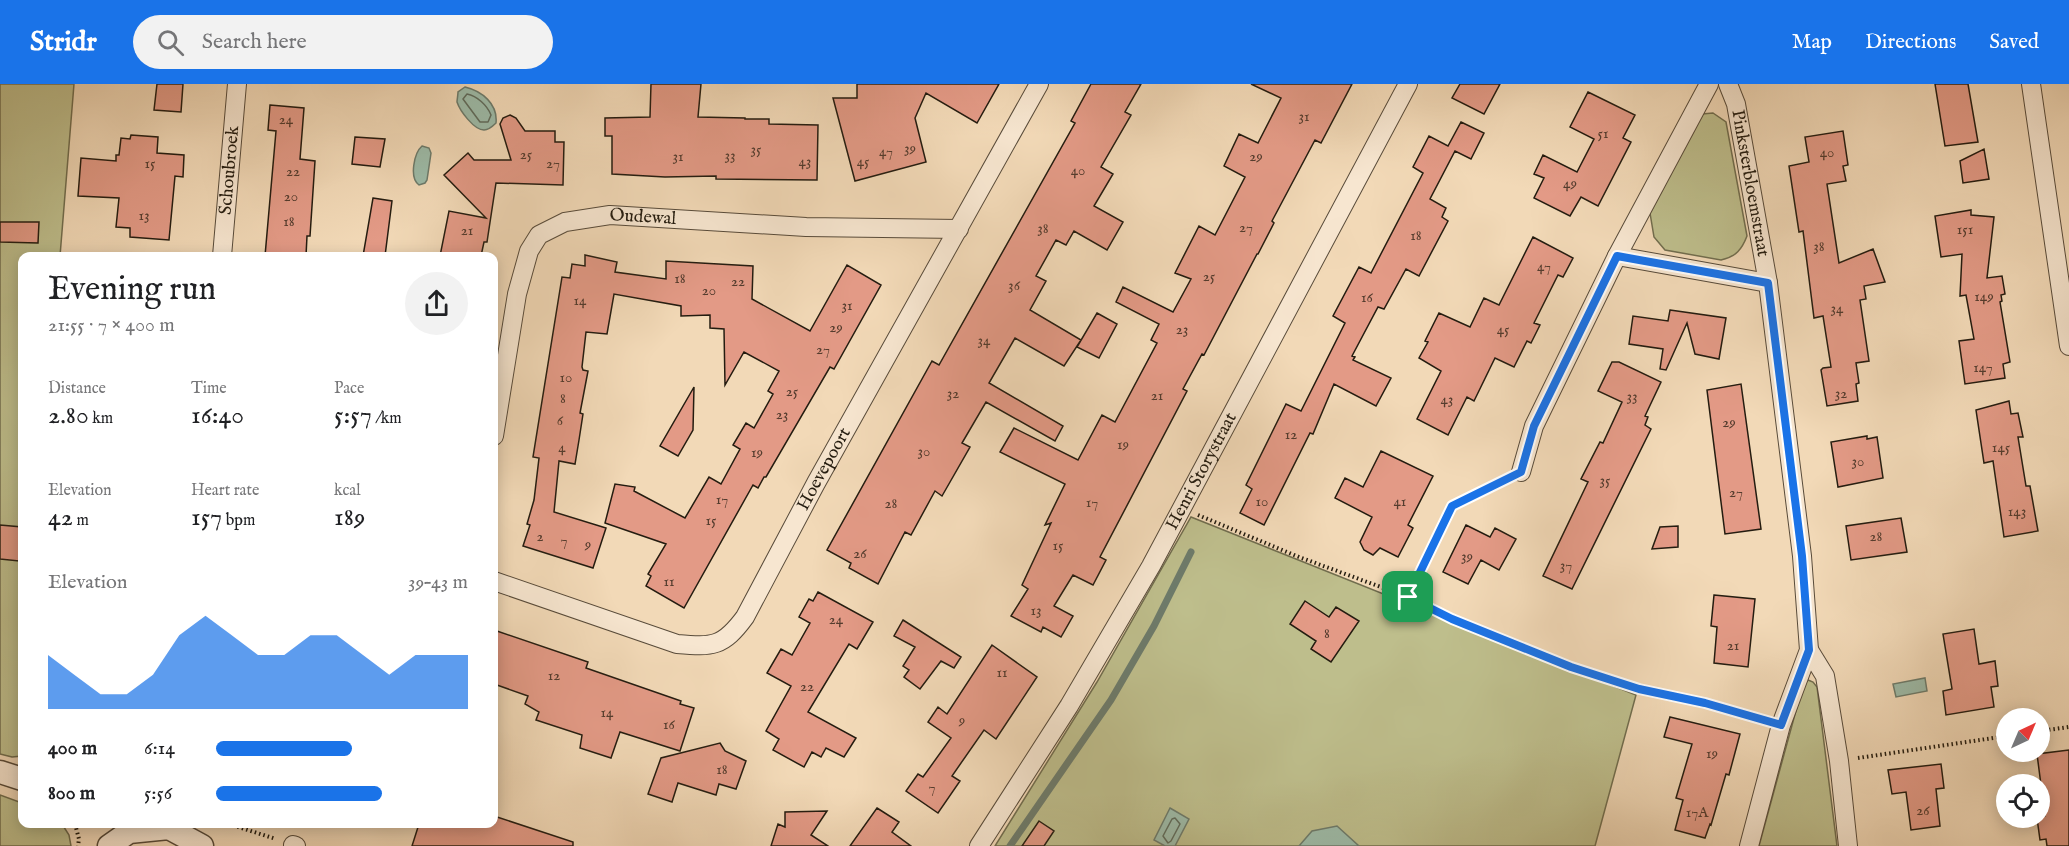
<!DOCTYPE html>
<meta charset="utf-8">
<style>
body{margin:0;font-family:"IM FELL English",serif;background:#f2f2f2;color:#202124;height:100vh;display:flex;flex-direction:column;font-size:22px;white-space:nowrap}
*{box-sizing:border-box;margin:0}
p{font-size:20px;color:#757577}
.icon{flex:none;width:33px;height:33px;fill:none;stroke:currentColor;stroke-width:2;stroke-linecap:round;stroke-linejoin:round}
.map{position:relative;flex:1;overflow:hidden}
.side{position:absolute;left:18px;top:168px;width:480px;height:576px;display:flex;flex-direction:column;background:#fff;border-radius:12px;box-shadow:0 3px 15px #0003}
.side>*{flex:none}
.needle{width:39px;rotate:44deg}
.buttons{position:absolute;left:1996px;top:624px;display:grid;gap:12px}
.buttons a{display:grid;place-items:center;width:54px;height:54px;border-radius:50%;background:#fff;box-shadow:0 3px 15px #0003;font-size:30px}
.pin{position:absolute;display:grid;place-items:center;width:51px;height:51px;color:#fff;margin:-26px;border-radius:12px;box-shadow:0 3px 9px #0006}
.round{display:grid;place-items:center;flex:none;width:63px;height:63px;border-radius:32px;background:#f2f2f2}
.head{display:flex;align-items:center;justify-content:space-between;height:102px;padding:0 30px}
h1{font-size:33px;font-weight:600;line-height:45px}
.metrics{display:grid;grid-template-columns:repeat(3,1fr);gap:9px;height:102px;padding:6px 30px}
.metrics div{display:grid;align-content:center}
.metrics b{font-size:26px;font-weight:600}
.metrics small{font-size:16px;font-weight:400}
.metrics p{font-size:16px}
.chart{height:168px;padding:12px 30px}
.chart p{display:flex;justify-content:space-between}
.chart svg{width:100%;height:108px;margin-top:6px;fill:#1a73e8;opacity:.7}
ul{padding:0 30px;list-style:none;font-size:20px}
li{display:grid;grid-template-columns:96px 72px 1fr;align-items:center;height:45px}
li i{height:15px;border-radius:8px;background:#1a73e8}
header{display:flex;align-items:center;gap:36px;box-sizing:border-box;height:84px;padding:0 30px;background:#1a73e8;color:#fff}
header strong{font-size:28px}
nav{display:flex;gap:33px;margin-inline-start:auto;font-size:21px}
.search{width:420px;height:54px;background:#f2f2f2;display:flex;align-items:center;gap:15px;box-sizing:border-box;padding:0 21px;border-radius:33px;color:#757577;font-size:22px}
.map>svg:first-child{display:block}
.green{fill:#bebe8c;stroke:#716d4e;stroke-width:1.5}
.water{fill:#9dbba8;stroke:#6d7b6b;stroke-width:1.5}
.lines{fill:none;stroke-linecap:round;stroke-linejoin:round}
.shore{stroke:#606c5c;stroke-width:1.5}
.stream{stroke:#6d7b6b;stroke-width:7}
.building{fill:#e39a86;stroke:#241c10;stroke-width:1.5}
.minor-casing{stroke:#584b3a;stroke-width:20}
.tertiary-casing{stroke:#584b3a;stroke-width:25}
.path{stroke:#241c10;stroke-width:4;stroke-dasharray:1.5 3;stroke-linecap:butt}
.minor{stroke:#f7e6d0;stroke-width:18}
.tertiary{stroke:#f7e6d0;stroke-width:22}
.route-casing{stroke:#fff;stroke-width:12}
.route{stroke:#1a73e8;stroke-width:8}
.labels{text-anchor:middle;dominant-baseline:central;stroke-width:4.5;stroke-linejoin:round;paint-order:stroke}
.number-label{font-size:15px;fill:#543c2e}
.street-label{font-size:18px;fill:#241c10;stroke:#f7e6d0}
</style>
<header>
<strong>Stridr</strong>
<div class="search"><svg class="icon" aria-label="search" viewBox="0 0 24 24"><circle cx="10" cy="10" r="6"/><path d="M15 15l6 6"/></svg>Search here</div>
<nav><a>Map</a><a>Directions</a><a>Saved</a></nav>
</header>
<div class="map">
<svg width="2069" height="762" viewBox="0 0 2069 762">
<rect width="100%" height="100%" fill="#f2d9b7"/>
<filter id="stains"><feTurbulence type="fractalNoise" baseFrequency=".00333" numOctaves="4"/><feColorMatrix values="0 0 0 0 .2 0 0 0 0 .09 0 0 0 0 .02 0 0 0 .5 -.17"/></filter>
<radialGradient id="worn" r=".72"><stop offset=".6" stop-color="#630" stop-opacity="0"/><stop offset="1" stop-color="#630" stop-opacity=".3"/></radialGradient>
<path class="green" d="M0,0H74L60,172H22V672L12,673L0,670Z
M1713,29L1726,38L1747,152C1742,165 1736,173 1721,176L1665,166L1654,153L1650,129L1702,30Z
M1191,433L1636,611L1595,762H995L1097,598Z
M1808,596L1813,598L1817,603L1837,762H1759L1803,601Z
M0,711L22,719V740H62L69,751L71,762H0Z"/>
<path class="water" d="M465,3C482,7 498,20 496,39C493,42 489,46 484,46C474,46 460,27 457,18C457,16 458,11 458,8Z
M422,62L429,64L431,69L427,96L425,99L419,101C409,94 414,69 422,62Z
M1925,594L1927,607L1896,613L1893,600Z
M1170,724L1189,735L1175,762H1165L1154,756Z
M1337,742L1359,762H1299L1312,747Z"/>
<g class="lines">
<path class="shore" d="M467,10C477,12 487,21 491,31L488,38H480L463,15Z
M1175,734L1180,740L1171,757L1168,759L1163,752L1172,735Z"/>
<path class="stream" d="M1010,762L1111,616L1154,542L1191,468"/>
</g>
<path class="building" d="M157,0H183L181,28L154,26Z
M651,0H701L698,33L745,34V35H769V40L818,41L817,96L716,95V92L665,93L612,90V52H605V34L650,33Z
M857,0H999L977,39L926,9L915,34L926,78L855,97L833,14H857Z
M1091,0H1141L1125,28L1131,31L1101,83L1113,90L1094,122L1123,138L1107,166L1074,147L1066,161L1056,156L1036,192L1046,197L1030,226L1081,256L1064,282L1015,254L989,299L1063,342L1055,357L986,318L962,359L970,363L942,412L935,407L911,451L905,448L878,500L849,484L851,479L827,466L932,277L939,281L1075,39L1071,37Z
M1251,0H1352L1321,59L1315,56L1272,137L1274,139L1258,170H1257L1204,271L1202,270L1183,305L1187,307L1100,473L1106,476L1093,501L1073,491L1054,522L1073,532L1061,553L1043,543L1041,548L1011,532L1028,505L1022,501L1051,439L1045,441L1065,400L1000,368L1014,344L1078,376L1102,331L1115,338L1157,259L1151,256L1159,240L1116,218L1123,203L1173,228L1191,195L1175,189L1199,142L1215,151L1245,93L1224,82L1239,50L1258,59L1281,14Z
M1460,0H1500L1484,30L1452,14Z
M1935,0H1968L1978,58L1945,62Z
M1588,8L1635,31L1623,54L1631,58L1598,122L1581,113L1570,132L1534,114L1544,94L1534,90L1543,71L1577,88L1594,55L1570,43Z
M270,21L304,24L300,75L315,77L310,152H307L306,172H265L276,47L268,46Z
M510,31L516,34L525,47H555V58H564L563,101L496,99L487,158H484L481,172H440L449,127L486,134L444,91L468,69L474,76H511L500,40L503,34Z
M1461,38L1484,49L1471,75L1455,67L1430,115L1446,124L1442,133L1448,137L1419,192L1406,185L1384,225L1378,223L1352,272L1355,273L1353,276L1391,294L1376,322L1334,300L1313,350L1310,349L1264,441L1240,429L1252,405L1246,401L1286,320L1301,327L1345,239L1333,232L1359,183L1371,189L1423,89L1413,83L1429,52L1448,62Z
M1843,47L1848,81L1843,82L1846,97L1827,100L1839,179L1873,165L1885,198L1864,202L1866,215L1860,216L1869,277L1856,279L1859,299L1856,300L1858,317L1827,322L1821,286L1823,284L1831,283L1823,232L1814,234L1803,147L1799,148L1789,82L1809,78L1805,53Z
M131,51L158,53L157,69L184,71L183,93L175,92L169,156L130,153V144L116,143L119,114L78,112L81,74L116,77V71H119L121,54L130,55Z
M355,53L385,55L380,83L352,80Z
M1984,65L1989,95L1963,99L1960,77Z
M373,114L392,117L385,172H363Z
M1971,126V131L1994,133L1987,194L2002,192L2005,210L2001,211L2002,217L2000,218L2010,278L2003,280L2005,294L1965,300L1959,257L1974,255L1966,211L1960,212L1962,170L1941,173L1935,132Z
M0,138H39L38,159L0,158Z
M1533,153L1573,174L1563,193L1558,191L1534,239L1540,241L1531,259L1527,257L1514,283L1495,274L1474,317L1467,313L1448,351L1417,335L1441,287L1419,274L1428,258L1425,257L1439,229L1470,243L1484,214L1499,221Z
M585,171L617,178L615,188L666,195V177L753,182L752,215L810,247L847,181L881,201L834,285L830,283L766,393H764L758,404L753,401L684,524L646,502L651,492L648,490L666,460L605,439L615,400L635,403L634,407L685,434L709,393L721,400L740,365L733,361L746,339L754,344L773,310L768,307L779,287L744,268L725,301L724,245L710,244V231L681,232V222L614,210L607,250L586,248L582,283L583,286L588,287L580,329L583,330L579,356L575,380L559,377L554,428L606,444L593,484L523,462L530,441L527,440L534,416L539,374L533,373L562,193L570,194L572,180L585,182Z
M1670,226L1726,234L1719,275L1695,270L1687,239L1666,286L1660,285L1663,265L1629,260L1633,232L1668,237Z
M1097,229L1117,240L1099,274L1077,263Z
M1612,278H1619L1661,298L1645,332L1648,333L1645,341L1651,345L1572,505L1543,492L1588,398L1581,395L1600,358L1603,359L1622,318L1598,307Z
M1741,300L1761,445L1725,450L1707,306Z
M694,303L693,346L678,372L660,362Z
M2009,317L2011,330L2018,329L2023,353H2018L2026,402H2030L2038,447L2004,453L1993,377L1984,379L1976,326Z
M1867,352V355L1877,353L1883,394L1838,403L1831,358Z
M1381,367L1433,392L1408,441L1413,444L1398,473L1380,464L1373,471L1364,466L1360,458L1372,433L1335,414L1345,394L1363,403Z
M1901,434L1907,468L1851,476L1846,442Z
M0,441L22,443L19,477L0,475Z
M1466,441L1490,453L1495,444L1516,455L1499,486L1481,476L1468,500L1443,488Z
M1678,442V463L1652,465L1660,443Z
M818,508L873,538L857,565L849,560L808,628L856,654L844,673L826,664L821,673L812,668L804,683L773,666L779,655L766,647L791,602L767,589L781,565L792,571L810,539L799,533L809,515L813,517Z
M1714,511L1755,515L1748,583L1714,579L1717,543L1711,542Z
M1305,517L1329,533L1336,523L1359,537L1331,578L1311,565L1316,557L1290,540Z
M903,536L961,573L954,584L941,577L920,605L904,593L909,586L903,582L915,563L894,552Z
M1974,545L1979,580L1995,577L1998,602L1991,603L1994,623L1946,631L1943,607L1952,605L1943,550Z
M494,546L588,578L586,584L681,617L680,620L694,624L680,667L620,648L611,674L580,664L582,651L536,636L539,628L525,620L528,612L494,600Z
M992,561L1037,593L996,655L984,646L952,692L960,697L938,729L906,707L918,690L923,693L951,654L928,638L938,623L947,630Z
M1670,633L1740,650L1729,691L1726,690L1711,741L1710,740L1705,754L1675,746L1683,716L1676,714L1692,660L1664,653Z
M720,659L725,667L746,677L736,705L719,700L716,711L678,699L672,718L648,710L661,674Z
M2069,666V762H2047L2046,755L2040,756L2037,734L2045,732L2037,670Z
M1941,680L1944,704L1936,705L1940,742L1911,746L1906,708L1892,710L1888,686Z
M877,724L899,738L892,748L911,762H850Z
M827,727L811,751L828,762H771L778,740L785,743V728Z
M494,732L573,758V762H412L419,740H494Z
M1039,737L1054,747L1044,762H1022Z"/>
<g class="lines">
<defs>
<g id="minor">
<path d="M1709,0L1617,172L1768,199L1802,472L1809,566L1781,641L1749,762"/>
<path id="s1" d="M1728,0L1736,20L1768,199"/>
<path d="M2031,0L2069,262"/>
<path id="s2" d="M222,172L237,0"/>
<path id="s3" d="M494,352L517,210L529,167L539,151L565,138L610,131L806,143L959,145"/>
<path d="M1521,388L1534,342L1617,172"/>
<path id="s4" d="M494,497L677,560C713,563 723,563 745,533L816,399L1039,0"/>
<path d="M1809,566L1825,592L1839,677L1848,762"/>
<path d="M293,761L296,762"/>
<path id="s5" d="M979,762L1069,622L1151,482L1408,0"/>
</g>
<path id="tertiary" d="M0,688L22,695
M155,740L169,744L202,762
M109,762L129,748L169,744"/>
</defs>
<use href="#minor" class="minor-casing"/>
<use href="#tertiary" class="tertiary-casing"/>
<path class="path" d="M1198,431L1299,473L1408,513L1452,535L1571,583L1639,605L1705,619L1763,636
M1408,513L1452,422L1503,397
M2040,647L2069,643
M1858,674L2007,652
M75,740L79,755L78,762
M229,740L276,755"/>
<use href="#minor" class="minor"/>
<use href="#tertiary" class="tertiary"/>
</g>
<g class="lines">
<defs>
<path id="route" d="M1617,172L1768,199L1802,472L1809,566L1781,641L1705,619L1639,605L1571,583L1452,535L1408,513L1452,422L1521,388L1534,342Z"/>
</defs>
<use href="#route" class="route-casing"/>
<use href="#route" class="route"/>
</g>
<g class="labels">
<g class="number-label">
<text x="1304" y="32">31</text>
<text x="286" y="35">24</text>
<text x="1603" y="49">51</text>
<text x="910" y="64">39</text>
<text x="756" y="65">35</text>
<text x="886" y="67">47</text>
<text x="1827" y="68">40</text>
<text x="526" y="70">25</text>
<text x="730" y="71">33</text>
<text x="678" y="72">31</text>
<text x="1256" y="72">29</text>
<text x="805" y="77">43</text>
<text x="863" y="77">45</text>
<text x="150" y="79">15</text>
<text x="553" y="79">27</text>
<text x="1078" y="86">40</text>
<text x="293" y="87">22</text>
<text x="1570" y="99">49</text>
<text x="291" y="112">20</text>
<text x="144" y="131">13</text>
<text x="289" y="137">18</text>
<text x="1246" y="143">27</text>
<text x="1043" y="144">38</text>
<text x="1965" y="145">151</text>
<text x="467" y="146">21</text>
<text x="1416" y="151">18</text>
<text x="1819" y="162">38</text>
<text x="1544" y="182">47</text>
<text x="1209" y="192">25</text>
<text x="680" y="194">18</text>
<text x="738" y="197">22</text>
<text x="1014" y="201">36</text>
<text x="709" y="206">20</text>
<text x="1984" y="212">149</text>
<text x="1367" y="213">16</text>
<text x="580" y="216">14</text>
<text x="847" y="221">31</text>
<text x="1837" y="224">34</text>
<text x="836" y="243">29</text>
<text x="1182" y="245">23</text>
<text x="1503" y="245">45</text>
<text x="984" y="256">34</text>
<text x="823" y="265">27</text>
<text x="1983" y="283">147</text>
<text x="566" y="293">10</text>
<text x="792" y="307">25</text>
<text x="953" y="309">32</text>
<text x="1841" y="309">32</text>
<text x="1157" y="311">21</text>
<text x="1632" y="312">33</text>
<text x="563" y="314">8</text>
<text x="1447" y="315">43</text>
<text x="782" y="330">23</text>
<text x="560" y="336">6</text>
<text x="1729" y="338">29</text>
<text x="1291" y="350">12</text>
<text x="1123" y="360">19</text>
<text x="562" y="363">4</text>
<text x="2001" y="363">145</text>
<text x="924" y="367">30</text>
<text x="757" y="368">19</text>
<text x="1858" y="377">30</text>
<text x="1605" y="396">35</text>
<text x="1736" y="408">27</text>
<text x="722" y="415">17</text>
<text x="1262" y="417">10</text>
<text x="1400" y="417">41</text>
<text x="1092" y="418">17</text>
<text x="891" y="419">28</text>
<text x="2017" y="427">143</text>
<text x="711" y="436">15</text>
<text x="540" y="452">2</text>
<text x="1876" y="452">28</text>
<text x="564" y="456">7</text>
<text x="588" y="460">9</text>
<text x="1058" y="461">15</text>
<text x="860" y="469">26</text>
<text x="1467" y="472">39</text>
<text x="1566" y="481">37</text>
<text x="669" y="497">11</text>
<text x="1036" y="526">13</text>
<text x="836" y="535">24</text>
<text x="1327" y="549">8</text>
<text x="1733" y="561">21</text>
<text x="1002" y="588">11</text>
<text x="554" y="591">12</text>
<text x="807" y="602">22</text>
<text x="607" y="628">14</text>
<text x="962" y="636">9</text>
<text x="669" y="640">16</text>
<text x="1712" y="669">19</text>
<text x="722" y="685">18</text>
<text x="932" y="703">7</text>
<text x="1923" y="726">26</text>
<text x="1697" y="728">17A</text>
</g>
<g class="street-label">
<text stroke="none"><textPath href="#s2" startOffset="86">Schoubroek</textPath></text>
<text stroke="none"><textPath href="#s1" startOffset="102">Pinksterbloemstraat</textPath></text>
<text stroke="none"><textPath href="#s3" startOffset="315">Oudewal</textPath></text>
<text stroke="none"><textPath href="#s4" startOffset="440">Hoevepoort</textPath></text>
<text stroke="none"><textPath href="#s5" startOffset="436">Henri Storystraat</textPath></text>
</g>
</g>
<rect width="100%" height="100%" filter="url(#stains)"/>
<rect width="100%" height="100%" fill="url(#worn)"/>
</svg>
<div class="buttons">
<a><svg class="needle" viewBox="-14 -14 28 28"><path d="M0-13l5 13h-10z" fill="#e53935"/><path d="M0 13l5-13h-10z" fill="#757577"/></svg></a>
<a><svg class="icon" aria-label="locate" viewBox="0 0 24 24"><circle cx="12" cy="12" r="6"/><path d="M12 2v4M12 18v4M2 12h4M18 12h4"/></svg></a>
</div>
<div class="pin" style="left:1408px;top:513px;background:#1e9e55"><svg class="icon" aria-label="arrive" viewBox="0 0 24 24"><path d="M6 21V4h12l-3 4 3 4H6"/></svg></div>
<section class="side">
<div class="head"><div><h1>Evening run</h1><p>21:55 · 7 × 400 m</p></div><a class="round"><svg class="icon" aria-label="share" viewBox="0 0 24 24"><path d="M12 15V3M7 8l5-5 5 5M5 13v7h14v-7"/></svg></a></div>
<div class="metrics">
<div><p>Distance</p><b>2.80<small> km</small></b></div>
<div><p>Time</p><b>16:40</b></div>
<div><p>Pace</p><b>5:57<small> /km</small></b></div>
</div>
<div class="metrics">
<div><p>Elevation</p><b>42<small> m</small></b></div>
<div><p>Heart rate</p><b>157<small> bpm</small></b></div>
<div><p>kcal</p><b>189</b></div>
</div>
<div class="chart"><p><span>Elevation</span>39–43 m</p>
<svg viewBox="0 0 160 44" preserveAspectRatio="none"><path d="M0 44V22L10 30L20 38L30 38L40 30L50 14L60 6L70 14L80 22L90 22L100 14L110 14L120 22L130 30L140 22L150 22L160 22V44z"/></svg>
</div>
<ul>
<li><b>400 m</b>6:14<i style="width:54%"></i></li>
<li><b>800 m</b>5:56<i style="width:66%"></i></li>
</ul>
</section>
</div>
